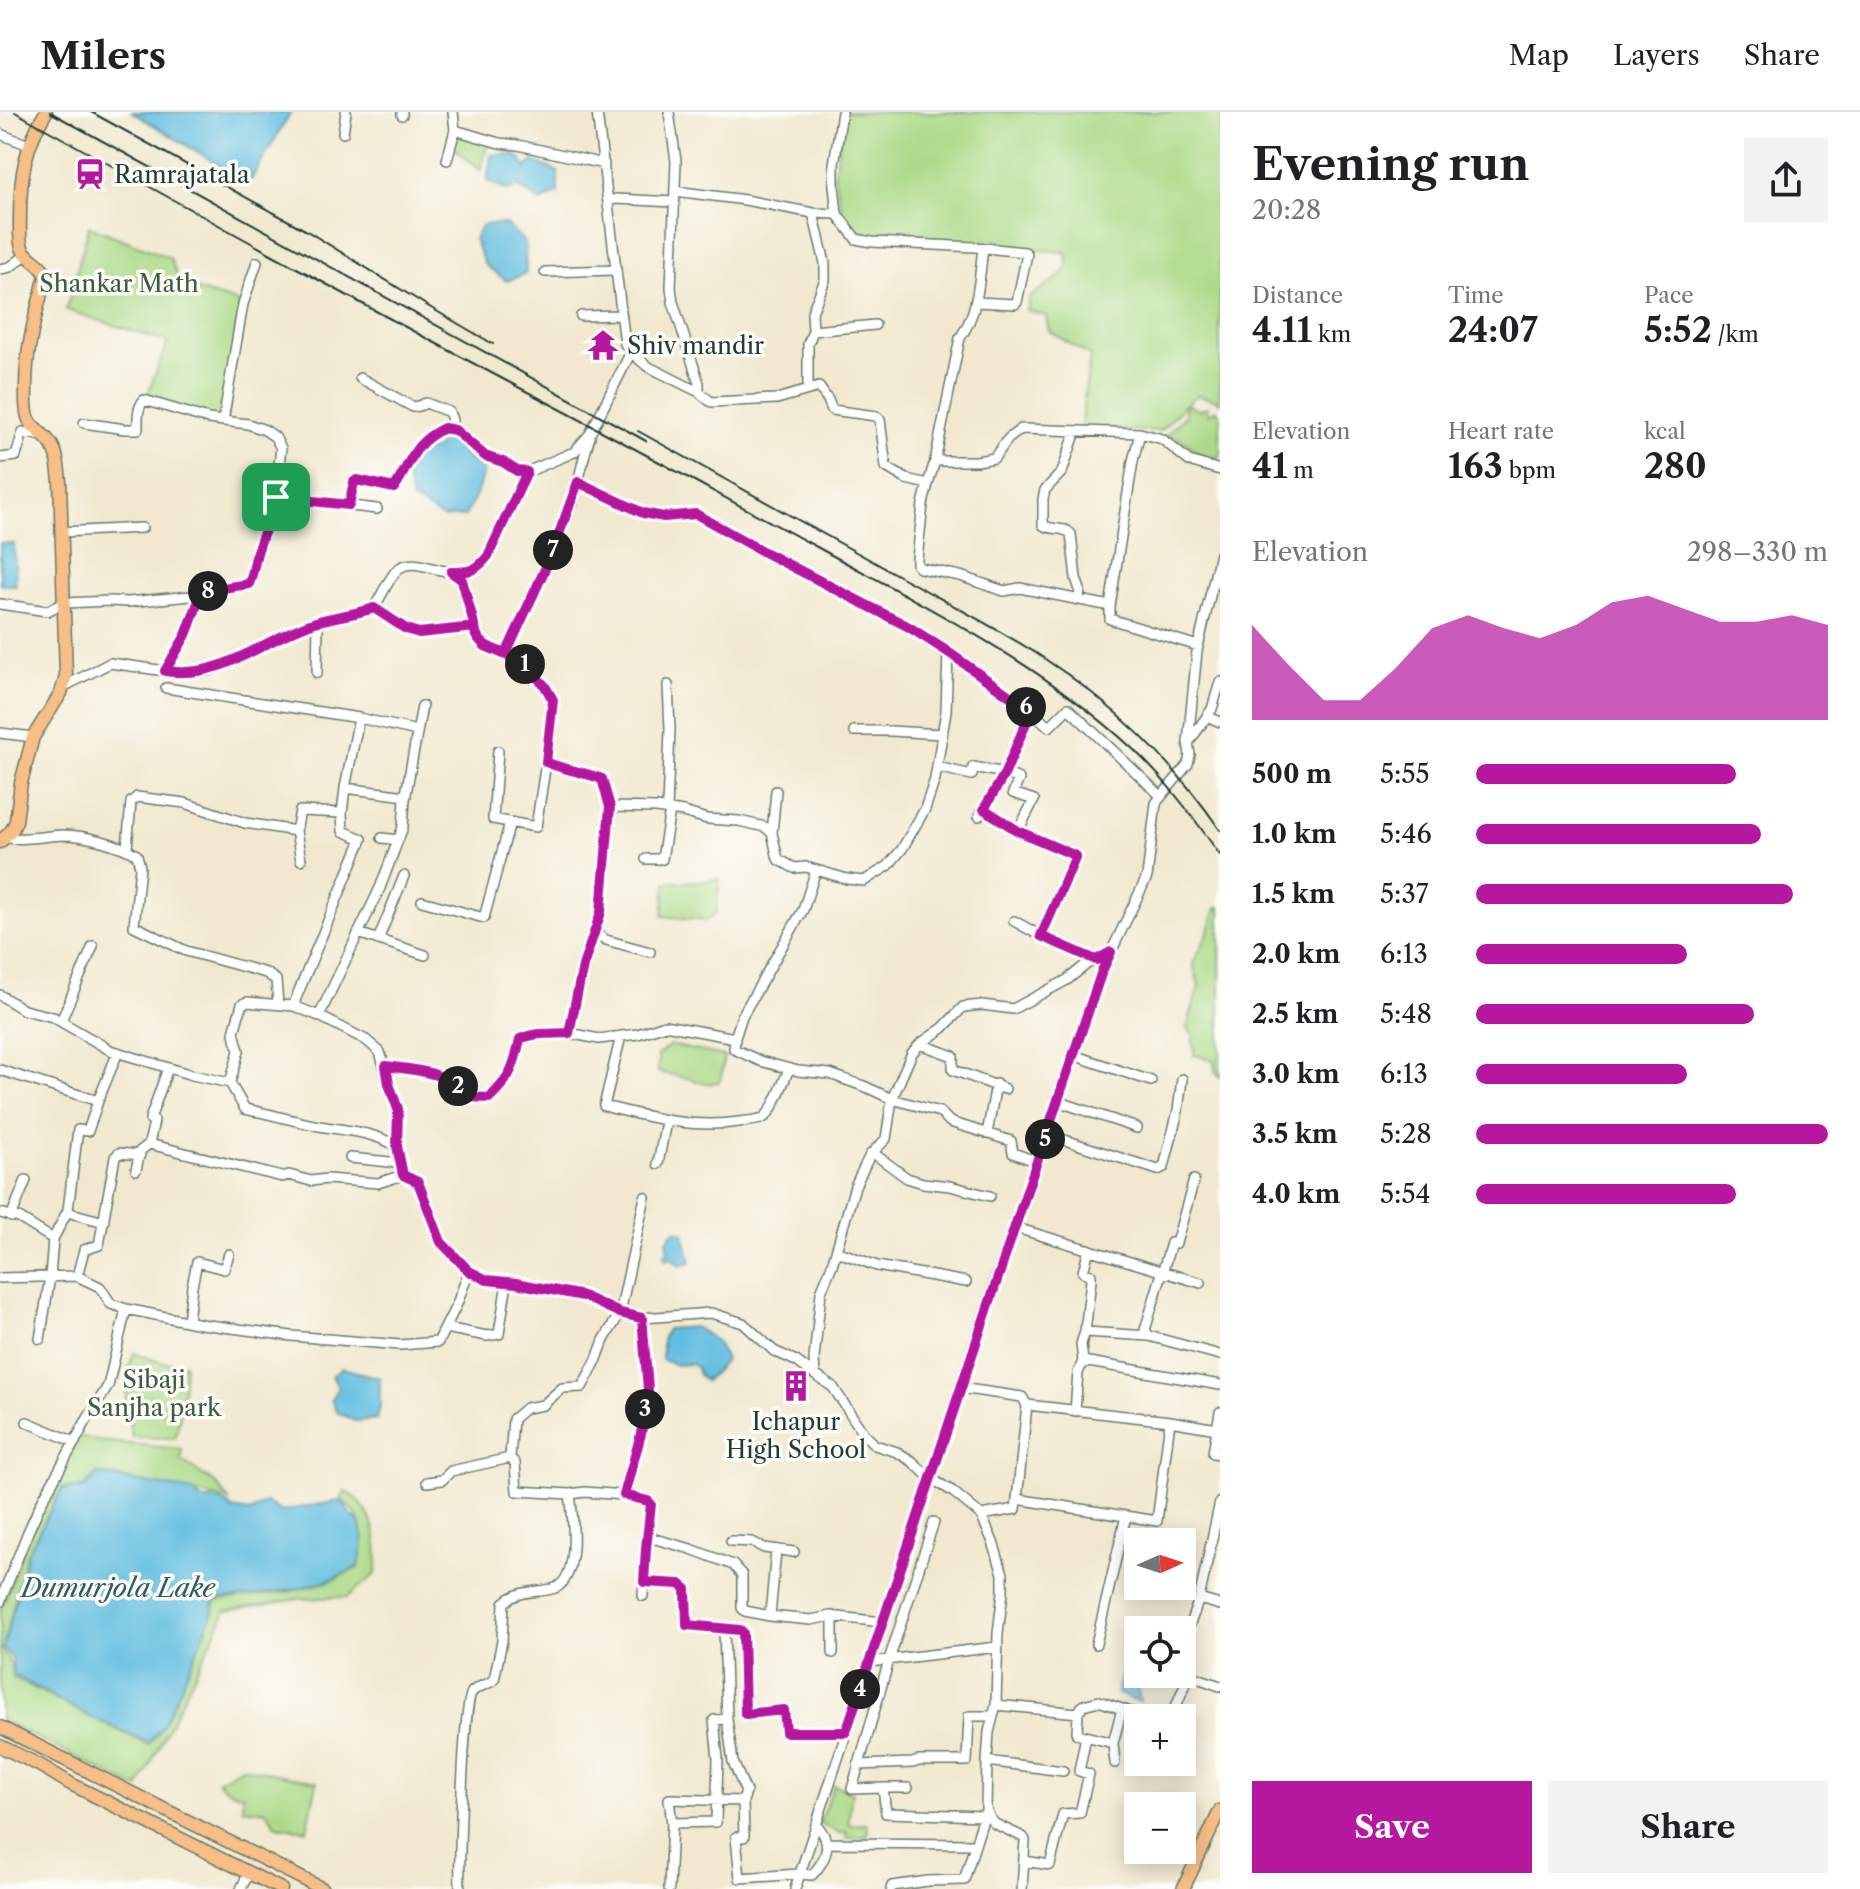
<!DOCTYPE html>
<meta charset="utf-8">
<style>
body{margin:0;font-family:"Libre Caslon Text",serif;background:#f2f2f2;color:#202124;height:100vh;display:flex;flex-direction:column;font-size:30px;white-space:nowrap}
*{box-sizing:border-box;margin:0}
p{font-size:26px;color:#757577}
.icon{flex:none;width:44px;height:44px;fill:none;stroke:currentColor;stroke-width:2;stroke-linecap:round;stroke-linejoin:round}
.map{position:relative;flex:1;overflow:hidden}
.drawer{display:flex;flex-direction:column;background:#fff;width:640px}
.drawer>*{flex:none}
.needle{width:52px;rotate:87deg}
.controls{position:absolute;left:1124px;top:1416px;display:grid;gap:16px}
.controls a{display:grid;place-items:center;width:72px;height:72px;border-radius:0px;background:#fff;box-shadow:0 4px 20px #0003;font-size:40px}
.pin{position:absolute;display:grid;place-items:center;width:68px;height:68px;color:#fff;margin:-34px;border-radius:16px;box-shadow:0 4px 12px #0006}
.km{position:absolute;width:40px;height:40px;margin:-20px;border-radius:50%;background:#222;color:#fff;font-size:22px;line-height:40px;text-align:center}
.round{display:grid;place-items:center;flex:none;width:84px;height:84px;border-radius:0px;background:#f2f2f2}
.headline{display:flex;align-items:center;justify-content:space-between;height:136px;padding:0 32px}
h1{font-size:44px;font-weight:800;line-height:60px}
.stats{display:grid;grid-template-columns:repeat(3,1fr);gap:12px;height:136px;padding:8px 32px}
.stats div{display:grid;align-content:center}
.stats b{font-size:34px;font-weight:800}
.stats small{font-size:22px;font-weight:400}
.stats p{font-size:22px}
.chart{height:224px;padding:16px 32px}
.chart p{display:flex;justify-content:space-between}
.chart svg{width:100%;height:144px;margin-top:8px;fill:#b5179e;opacity:.7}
.primary-button{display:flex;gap:16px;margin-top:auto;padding:16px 32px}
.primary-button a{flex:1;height:92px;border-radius:0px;background:#b5179e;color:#fff;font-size:32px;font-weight:800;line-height:92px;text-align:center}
.primary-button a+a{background:#f2f2f2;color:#202124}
ul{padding:0 32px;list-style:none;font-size:26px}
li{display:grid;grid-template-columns:128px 96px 1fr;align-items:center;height:60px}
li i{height:20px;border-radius:10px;background:#b5179e}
header{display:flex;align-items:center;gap:48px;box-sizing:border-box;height:112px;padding:0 40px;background:#fff;border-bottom:2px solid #e0e0e0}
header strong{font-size:38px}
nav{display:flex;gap:44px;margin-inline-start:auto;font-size:28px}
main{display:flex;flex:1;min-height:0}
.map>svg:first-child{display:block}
.green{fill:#acda88;stroke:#668c5e;stroke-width:2}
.water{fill:#62bee0;stroke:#407e8a;stroke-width:2}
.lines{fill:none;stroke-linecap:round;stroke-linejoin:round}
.minor-casing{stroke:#68796a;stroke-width:12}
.major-casing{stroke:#68796a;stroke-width:15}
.minor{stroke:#fff;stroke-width:9}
.major{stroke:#f7be87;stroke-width:12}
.rail{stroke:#1f3d34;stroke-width:2}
.route-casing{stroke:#fff;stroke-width:16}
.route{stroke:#b5179e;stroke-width:10}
.labels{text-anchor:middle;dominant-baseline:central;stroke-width:7;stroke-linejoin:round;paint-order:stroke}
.poi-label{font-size:24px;fill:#1f3d34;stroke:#fdfcf7;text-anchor:start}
.park-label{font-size:24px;fill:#3b5c45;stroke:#fdfcf7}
.water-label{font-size:26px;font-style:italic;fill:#305d5f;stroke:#fdfcf7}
</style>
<header>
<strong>Milers</strong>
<nav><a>Map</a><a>Layers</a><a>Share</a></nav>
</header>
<main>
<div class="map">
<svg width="1220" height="1777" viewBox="0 0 1220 1777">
<rect width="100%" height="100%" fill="#fdfcf7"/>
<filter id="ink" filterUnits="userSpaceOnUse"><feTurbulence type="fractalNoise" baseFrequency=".0125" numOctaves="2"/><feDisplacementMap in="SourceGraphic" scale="16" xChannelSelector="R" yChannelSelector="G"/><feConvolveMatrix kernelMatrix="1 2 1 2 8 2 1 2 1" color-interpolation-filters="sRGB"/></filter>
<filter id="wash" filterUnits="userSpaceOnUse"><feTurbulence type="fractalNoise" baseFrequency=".006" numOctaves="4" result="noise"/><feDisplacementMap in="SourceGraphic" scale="32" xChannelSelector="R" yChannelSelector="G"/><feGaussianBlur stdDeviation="1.8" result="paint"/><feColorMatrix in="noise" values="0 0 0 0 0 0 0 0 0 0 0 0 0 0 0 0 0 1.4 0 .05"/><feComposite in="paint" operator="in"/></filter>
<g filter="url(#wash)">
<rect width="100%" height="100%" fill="#f1e8cf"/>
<path class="green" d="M844,0H1220V291L1217,288L1197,283L1187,292L1199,298L1207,295L1208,302L1216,298L1220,302V343L1214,349L1206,348L1184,329L1166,323L1185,304L1186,292L1160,319L1080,317L1090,244L1049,219L1046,204L1027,199L1030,185L1063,162L1067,154L1066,140L859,124L843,102L834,64Z
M455,19L489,29L480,58L453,35Z
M89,114L170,146L179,168L190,176L243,192L222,308L146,286L168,230L66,198Z
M720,767L716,801L707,808L663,804L666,770C682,771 704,769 720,767Z
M1220,795V965L1215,959L1214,948L1194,943L1193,922L1187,916L1199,874L1193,851C1203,833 1211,817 1216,796Z
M670,933L724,944L721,967L718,970L707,972L687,966L658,960V943Z
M134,1241L160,1250L185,1252C184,1277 182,1302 175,1326L132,1325C126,1293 121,1273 134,1241Z
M78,1324L98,1329L182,1337L181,1348L216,1372L229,1388L98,1361L84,1375L62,1376L26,1443L2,1538L11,1553L12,1565L148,1633L158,1622L213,1501L216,1489L287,1480L328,1470L358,1456C367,1428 366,1406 341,1387L345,1379C374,1394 381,1432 376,1462L347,1485L298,1487L226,1499L138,1677L0,1607V1501L28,1424Z
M242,1655L317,1670L307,1718L277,1714L266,1699L242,1696L243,1683L226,1677L217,1669Z
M834,1673L852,1680L848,1713L867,1712L868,1724L846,1726L847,1720L839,1721L819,1711Z"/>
<path class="water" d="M132,0H291L249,71Z
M512,42L522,47L525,56L533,49L558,60V81L541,90L519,75L507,78L487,69L491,43Z
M506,112L525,131L526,161L507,169L485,153L474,127L482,113Z
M447,322L461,334L465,345L484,358L476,383L465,404L443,406L412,387L405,361L419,341L437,336V328Z
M0,431L14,432L16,473H0Z
M675,1118L684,1121L691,1150L680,1154L671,1145L667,1148L664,1142L668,1140L667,1128Z
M695,1215L716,1229L726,1248L705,1269L699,1263L696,1254L688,1252L677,1253L662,1248V1228L667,1217Z
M342,1256L380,1266V1294L377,1307L355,1309L337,1300L331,1287L338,1275L332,1264Z
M98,1362L108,1365L193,1379L202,1388C214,1388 224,1386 232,1397L250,1400L266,1390L280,1399L340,1389L346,1394L349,1401L361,1412L363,1436L358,1454C328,1475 253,1486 216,1487L214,1490L211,1506L174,1591L161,1617L148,1630L90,1605L12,1562L13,1548L3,1536L28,1440L62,1377H84Z
M1131,1548L1138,1551V1562H1153L1151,1567L1144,1565L1138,1579L1140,1589L1133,1588L1117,1581L1122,1563L1129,1557Z"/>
</g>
<g filter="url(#ink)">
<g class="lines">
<defs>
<path id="minor" d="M669,0L676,49L671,176L673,190L699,271V280
M842,0L834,52V74L837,102L856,127L872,130L975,135L1025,140L1027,142L1017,190L1015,192L976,190
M402,3V0
M455,18L499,31L518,33L604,52
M343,21L346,0
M0,22L29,33
M447,48L455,18L453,0
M675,79L745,88L813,101L837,102
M608,89L616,87L674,90
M0,157L10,155L26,143
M545,160L616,158
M581,204L621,203
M813,219L875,213
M631,240L647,254L699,280L711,290L777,287L819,275L828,288L832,298L876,304L880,308L886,355L906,367L928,372L935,349L960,226C979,199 979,167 983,136
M360,266L413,295L419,294L426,291L449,300L452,308L449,316
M808,277V232L813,219L812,200L825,168V151L813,101
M223,309L243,192L257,150
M84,311L125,317H138C138,306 137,296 144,288L208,307L248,312L265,318L275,325L281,336L274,394L257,441L254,460L249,472L209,478L201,483
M1076,319L1062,360L1045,378L1043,387V413C1052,419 1064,414 1071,422L1076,466L1080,478L1079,488
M1140,321L1133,349L1110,494V507L1198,534
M0,346L16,344L23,320L42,324
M935,349H977L994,346L1008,327L1021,317L1140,321L1162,327L1189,349L1220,358
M578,370L643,401L664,405L696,402L762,439L909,515L948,540L1031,599L1049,615L1068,596L1161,684
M928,372L923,392L917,447V453L920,456L960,464L1004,479L1020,476L1110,494
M276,385L377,397
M349,393L354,370L357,368L394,376C411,350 411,331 444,316L455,318L485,344L503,350L517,359L527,360L574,340L590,322L631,240L625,232L597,0
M61,420L142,416
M451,460L462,468L473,508L476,524L485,534L524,551L545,574L553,588L546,650C565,657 584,660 602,667L610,695L656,696L683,700L707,707L739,709L765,715L772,721L778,747L794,756L806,755L847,767L864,769L888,754L902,737L925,697L935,667L946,599L948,540
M0,492L47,499L64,491L110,489L128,490L201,483L186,523L165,559
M374,496L406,517L419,521L475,515
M506,542C528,492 552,443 572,391C580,369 582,347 590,325
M317,561L318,509
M65,574L110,551L179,561L207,559L234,549L273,528L318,509L355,502L374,496C381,485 389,466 397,458C419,437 457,483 488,444L527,360
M166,576L359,606L417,619
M1207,604L1220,610
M854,619H891L942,622
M0,621L33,625
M1189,630L1212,597L1220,570
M498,639L493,707L536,715L546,650
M937,655L972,663L973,655L1005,661L1019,667L1013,681L1034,688L1018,719
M345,676L406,684
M667,697L670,617L668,573
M984,697L1018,719L1076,744L1041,824
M979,704L1005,661L1031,599
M772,721L776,679
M6,726C26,728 44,724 64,723C84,723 119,732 137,743L140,755L134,814L186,839L266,861L276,868L278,892
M382,726L398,728
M127,736L131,690L137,685L185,691L245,711L296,719
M646,747H662L670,698
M301,748L296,719L300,699L342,701
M422,789L484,806L510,710
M1014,809L1041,824L1096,848
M358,821L425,843
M595,821L606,828L650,840
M378,828L404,764
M0,883L24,898L53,905L110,938L192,963L230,971L245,997C270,1002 294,1009 319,1014C348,1019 370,1019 397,1034L403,1063L418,1070L441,1130L469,1159L487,1168L516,1171L583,1184L620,1201L642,1206L711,1201L743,1211L774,1239L796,1249L815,1263
M294,894L296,886L362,727L343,719L342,701L345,676L359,606
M61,909L93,834
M569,921L583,854L601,800L610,695
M621,924L604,994C649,1005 692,1017 739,1010C746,1009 756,1009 763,1006C773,1001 784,968 789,957
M735,926L742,904L803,798L816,758
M920,932L953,944V958L1005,977
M1073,943L1151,969
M386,954C417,958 448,960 470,985L489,986C510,966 514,955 520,927L540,922L569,921L599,927L638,922L665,913L735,926L734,937L760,949L798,959L830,962L866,975L892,987L912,941L920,932L943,916L963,895L982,893L1013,897L1067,868L1087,852L1111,840
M168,956L150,1007L154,1009L149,1032L282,1065L289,1063L311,1069L327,1067L378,1071L403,1063
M0,958L98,989
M230,971L239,939L234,920L242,892L247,890L294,894L319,904
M1057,989L1137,1016
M987,1022L996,972
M1046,1022L1158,1058L1164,1055L1178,999L1182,967
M397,1034L398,997L392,982L380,940L366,928L319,904L380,776L403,715L405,687L422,594
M873,1041L907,1066L923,1071L950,1074L990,1084
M350,1046L400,1051
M658,1052L666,1009
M136,1058L140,1039L149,1032
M67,1100L104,1110
M0,1101L19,1106L53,1127
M11,1105L26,1068
M1015,1113L1023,1118L1201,1171
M836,1139L877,1154L966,1170
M77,1164L84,1138L99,1133L115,1045L119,1041L140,1043
M0,1166L77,1164L100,1175L111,1192L126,1197L201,1212L291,1224L400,1233L438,1230L457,1192L469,1159
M188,1209L192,1174L197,1150L224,1157L229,1142
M445,1216L487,1224L499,1222L507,1170
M1085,1220L1149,1224L1220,1243
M1149,1224L1145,1218L1171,1131H1176L1194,1068
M40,1227L50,1165L53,1127L68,1098L78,1018L88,1019L98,989L118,940
M1083,1249L1220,1273
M960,1276L1022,1285L1027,1293L1016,1397L981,1403
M1027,1293L1170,1309
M1075,1299L1078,1261L1083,1249L1081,1232L1085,1220L1091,1168V1163L1083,1160L1089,1137
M27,1310L75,1330
M1217,1317L1220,1300
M427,1370L442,1368L451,1359L510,1346
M570,1382L517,1379L515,1351L510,1346L513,1307L526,1296L543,1293L562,1276L582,1275L597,1247L604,1228L620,1201L645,1085
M624,1383L648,1389L651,1392L646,1436L643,1484
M1017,1387L1157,1409L1170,1309L1217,1317L1213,1341L1220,1342
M1220,1390L1199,1487L1220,1493
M934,1410L889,1548L852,1677L883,1676L886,1701L984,1704
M648,1425L691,1437L733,1453L742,1463V1496L745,1499L770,1504L811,1508L830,1504L882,1510
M731,1429L752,1430L764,1436L794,1440
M644,1470L680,1472L686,1477L687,1513L740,1518L743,1521L745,1602L784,1598L786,1620H846
M0,1490L28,1420L41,1391L85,1311L108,1274L126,1197
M770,1504L776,1438
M1182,1524L1190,1512L1199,1487
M1096,1532L1126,1404
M833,1541V1504
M869,1550L997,1535
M996,1593L1078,1601L1083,1593L1099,1589L1139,1603V1606
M1078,1601L1077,1622L1113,1631
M1171,1606L1189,1563L1220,1574
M727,1607L733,1650L746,1680L743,1689L744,1725H736L740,1766L800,1762L812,1763C828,1746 833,1730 816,1712
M987,1649L1063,1659
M1115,1651L1113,1631L1122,1597
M858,1653L913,1651L918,1649H967L969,1604H992
M883,1676H908
M672,1711L716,1710L718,1647L714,1608L727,1607L724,1517
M828,1731L975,1732
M1024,1749L1050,1753L1063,1702L1080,1701L1089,1662L1079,1659L1086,1624
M241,1777L249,1760
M460,1777C459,1753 463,1591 472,1580C477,1574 488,1573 494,1568L502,1529L504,1491C518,1478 534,1481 552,1477C581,1470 573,1405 570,1382L585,1380L624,1383L641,1322L648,1277L642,1206
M669,1777L672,1711L669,1687L743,1689
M795,1777L999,1157L1038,1050L1046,1022L1102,859L1147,765L1156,691L1188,652L1190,643L1188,630L1197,539L1220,442
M891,1777L892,1774L928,1769L964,1768L986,1698
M1022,1777L1025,1728L1023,1725L995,1712L990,1706L986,1697L987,1649L989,1620L996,1593L998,1521L1003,1480V1462L993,1430L981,1403L952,1379L930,1366L912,1349L897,1340L875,1333L863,1321L833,1275L815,1263L814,1247L821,1180L832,1153L855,1074L870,1043L886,1027L892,987L940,1000L950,1010L1011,1029L1013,1041L1038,1050"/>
<path id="major" d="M0,730L12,718L16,709L21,671L33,625L61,581L66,564L60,369C58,354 58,339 48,328C41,320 31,315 28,305C25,295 26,283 26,274C26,236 36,200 46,164C43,151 27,148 22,136C19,126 20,114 20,104C20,64 25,34 46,0
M0,1615L323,1777
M0,1634L41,1654L71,1672L281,1777
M1183,1777L1220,1699"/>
</defs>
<use href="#minor" class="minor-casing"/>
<use href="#major" class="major-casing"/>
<use href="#minor" class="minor"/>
<use href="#major" class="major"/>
<path class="rail" d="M15,0C182,93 349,186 518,275C618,327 716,381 815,434C926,495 1041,551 1134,638C1167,669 1194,706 1220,743
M50,0L646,329
M91,0L307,119L426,193L493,232
M638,319C720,365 802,410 883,455C936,485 991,512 1042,545C1110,589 1175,651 1220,718"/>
</g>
</g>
<g class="lines" filter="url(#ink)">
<defs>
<path id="route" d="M276,385L349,393L354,370L357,368L394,376C412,350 411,332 444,316L455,318L485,344L503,350L517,359L527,360L488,444C476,459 470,460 451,460L462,468L473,508L476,524L485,534L524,551L545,574L553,588L546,650C564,658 584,660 602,667L610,695L601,800L583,854L569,921C553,922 535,920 520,927C514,955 510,967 489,986L470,985C449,960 417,958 386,954L389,972L398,997L397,1034L403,1063L418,1070L441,1130L469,1159L487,1168L516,1171L583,1184L620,1201L642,1206L648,1277L641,1322L624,1383L648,1389L651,1392L646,1436L644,1470L680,1472L686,1477L687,1513L740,1518L743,1521L745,1602L784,1598L786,1620H846C930,1365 1015,1112 1102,859L1111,840L1096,848L1041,824L1076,744L1018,719L984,697L1005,661L1031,599L948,540L909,515L762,439L696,402L664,405L643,401L578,370L551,444L506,542C491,536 477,533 475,515L419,521L406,517L374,496C356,502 337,504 319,509C264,525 226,568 165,559L186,523L201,483L209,478L249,472C253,462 254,452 257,441C262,422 272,405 276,385"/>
</defs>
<use href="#route" class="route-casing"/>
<use href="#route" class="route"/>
</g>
<defs>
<symbol id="station-bare" viewBox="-9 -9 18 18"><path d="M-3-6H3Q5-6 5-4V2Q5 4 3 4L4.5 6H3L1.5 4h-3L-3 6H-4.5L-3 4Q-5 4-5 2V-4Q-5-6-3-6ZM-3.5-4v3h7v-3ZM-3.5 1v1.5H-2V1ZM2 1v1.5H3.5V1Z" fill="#b5179e" stroke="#fdfcf7" stroke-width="2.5" paint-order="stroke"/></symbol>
<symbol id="temple-bare" viewBox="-9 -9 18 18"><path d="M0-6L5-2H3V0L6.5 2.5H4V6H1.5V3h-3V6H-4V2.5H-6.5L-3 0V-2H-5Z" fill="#b5179e" stroke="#fdfcf7" stroke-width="2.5" paint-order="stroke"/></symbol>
<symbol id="building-bare" viewBox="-9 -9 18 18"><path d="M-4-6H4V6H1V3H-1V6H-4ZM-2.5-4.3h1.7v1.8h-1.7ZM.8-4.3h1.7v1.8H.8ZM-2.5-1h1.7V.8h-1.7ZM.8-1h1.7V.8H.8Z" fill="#b5179e" stroke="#fdfcf7" stroke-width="2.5" paint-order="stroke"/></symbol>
</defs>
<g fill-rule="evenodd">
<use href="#station-bare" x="68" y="40" width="44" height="44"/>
<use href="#temple-bare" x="581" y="211" width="44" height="44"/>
<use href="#building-bare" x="774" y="1252" width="44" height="44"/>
</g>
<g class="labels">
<g class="poi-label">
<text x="114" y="62">Ramrajatala</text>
<text x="627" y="233">Shiv mandir</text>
<text x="796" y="1309" text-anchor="middle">Ichapur<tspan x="796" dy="28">High School</tspan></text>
</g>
<g class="park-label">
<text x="119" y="171">Shankar Math</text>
<text x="154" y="1267">Sibaji<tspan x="154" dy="28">Sanjha park</tspan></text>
</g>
<g class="water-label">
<text x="118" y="1476">Dumurjola Lake</text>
</g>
</g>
</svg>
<div class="controls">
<a><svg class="needle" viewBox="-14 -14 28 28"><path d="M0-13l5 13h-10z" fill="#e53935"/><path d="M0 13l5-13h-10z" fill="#757577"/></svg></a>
<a><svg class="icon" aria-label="locate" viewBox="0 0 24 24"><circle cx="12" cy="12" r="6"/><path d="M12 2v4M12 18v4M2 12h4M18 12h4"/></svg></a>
<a>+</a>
<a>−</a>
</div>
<div class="pin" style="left:276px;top:385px;background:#1e9e55"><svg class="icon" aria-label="arrive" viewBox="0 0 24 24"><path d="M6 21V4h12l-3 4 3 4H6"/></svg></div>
<b class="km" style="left:525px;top:552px">1</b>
<b class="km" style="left:458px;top:974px">2</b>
<b class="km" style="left:645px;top:1297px">3</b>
<b class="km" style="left:860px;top:1577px">4</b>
<b class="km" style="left:1045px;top:1027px">5</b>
<b class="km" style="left:1026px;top:595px">6</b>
<b class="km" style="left:553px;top:438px">7</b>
<b class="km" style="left:208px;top:479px">8</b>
</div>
<section class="drawer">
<div class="headline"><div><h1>Evening run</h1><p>20:28</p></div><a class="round"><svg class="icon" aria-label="share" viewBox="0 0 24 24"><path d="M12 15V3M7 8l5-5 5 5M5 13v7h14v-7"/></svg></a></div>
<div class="stats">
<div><p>Distance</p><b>4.11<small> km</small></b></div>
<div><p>Time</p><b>24:07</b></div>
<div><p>Pace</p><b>5:52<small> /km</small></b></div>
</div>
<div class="stats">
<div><p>Elevation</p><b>41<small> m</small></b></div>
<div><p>Heart rate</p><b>163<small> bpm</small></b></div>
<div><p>kcal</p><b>280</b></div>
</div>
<div class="chart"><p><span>Elevation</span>298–330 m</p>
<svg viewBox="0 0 160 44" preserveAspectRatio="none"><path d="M0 44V15L10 27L20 38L30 38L40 28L50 16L60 12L70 16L80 19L90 15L100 8L110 6L120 10L130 14L140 14L150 12L160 15V44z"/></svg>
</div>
<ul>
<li><b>500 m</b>5:55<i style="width:74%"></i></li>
<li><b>1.0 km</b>5:46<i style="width:81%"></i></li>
<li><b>1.5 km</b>5:37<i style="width:90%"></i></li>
<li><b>2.0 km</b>6:13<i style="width:60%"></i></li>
<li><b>2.5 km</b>5:48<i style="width:79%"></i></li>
<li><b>3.0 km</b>6:13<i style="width:60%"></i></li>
<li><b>3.5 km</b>5:28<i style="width:100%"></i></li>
<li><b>4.0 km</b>5:54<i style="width:74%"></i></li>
</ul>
<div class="primary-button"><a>Save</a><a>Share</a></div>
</section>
</main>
